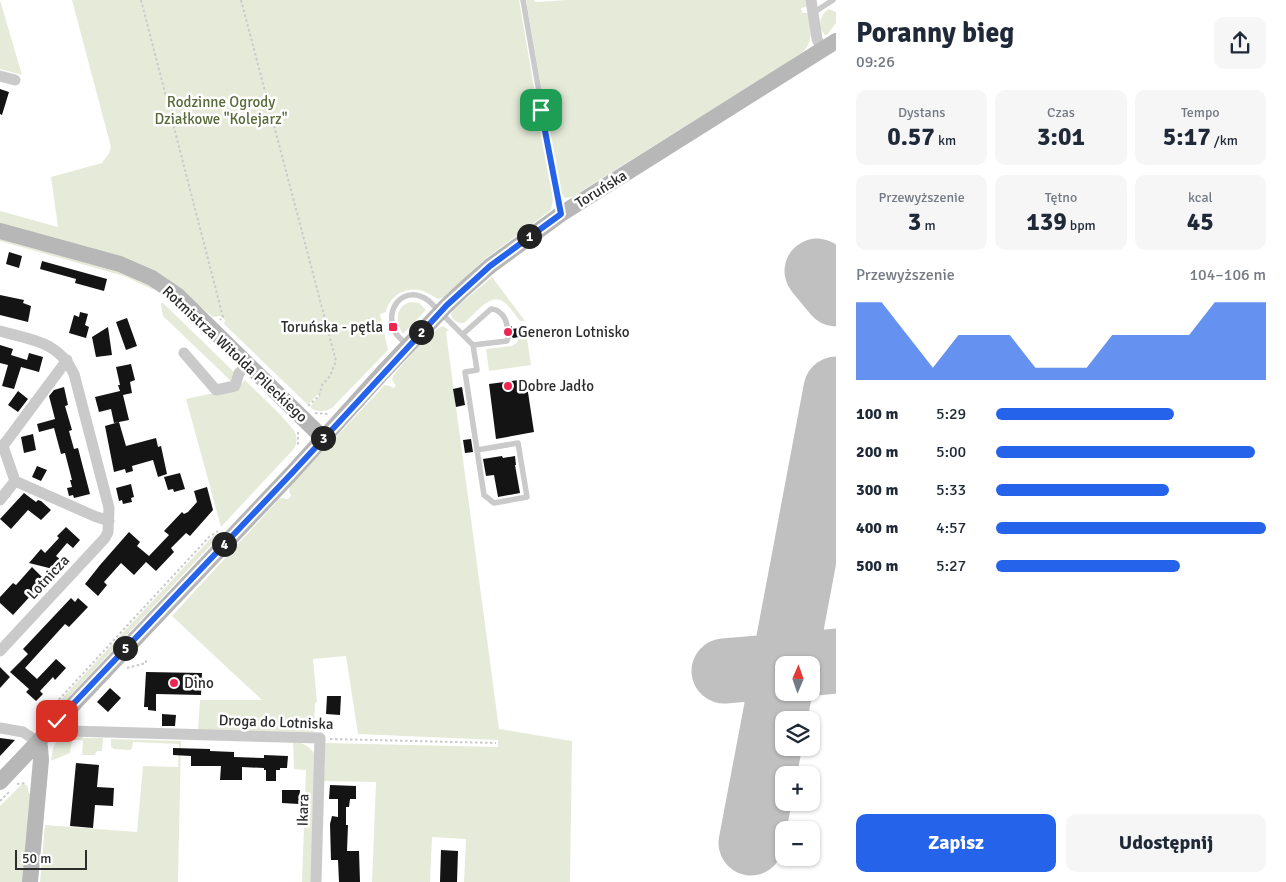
<!DOCTYPE html>
<html lang="pl">
<meta charset="utf-8">
<style>
body{margin:0;font-family:Signika,sans-serif;background:#f6f6f7;color:#1f2937;height:100vh;display:flex;flex-direction:column;font-size:19px;white-space:nowrap}
*{box-sizing:border-box;margin:0}
p{font-size:16px;color:#747a83}
.icon{flex:none;width:28px;height:28px;fill:none;stroke:currentColor;stroke-width:2;stroke-linecap:round;stroke-linejoin:round}
.map{position:relative;flex:1;overflow:hidden}
.sheet{display:flex;flex-direction:column;background:#fff;width:450px}
.sheet>*{flex:none}
.needle{width:32px;rotate:2deg}
.tools{position:absolute;left:775px;top:656px;display:grid;gap:10px}
.tools a{display:grid;place-items:center;width:45px;height:45px;border-radius:10px;background:#fff;box-shadow:0 1px 4px #0004;font-size:25px}
.scale{position:absolute;left:15px;bottom:12px;width:72px;box-sizing:border-box;padding-left:5px;border:2px solid #2d2d2d;border-top:0;font-size:14px;line-height:18px;white-space:nowrap;color:#2d2d2d;-webkit-text-stroke:4px #fff;paint-order:stroke}
.pin{position:absolute;display:grid;place-items:center;width:42px;height:42px;color:#fff;margin:-21px;border-radius:10px;box-shadow:0 2px 8px #0006}
.km{position:absolute;width:25px;height:25px;margin:-12px;border-radius:50%;background:#222;color:#fff;font-size:14px;line-height:25px;text-align:center}
.round{display:grid;place-items:center;flex:none;width:52px;height:52px;border-radius:10px;background:#f6f6f7}
.overview{display:flex;align-items:center;justify-content:space-between;height:85px;padding:0 20px}
h1{font-size:28px;font-weight:700;line-height:38px}
.stats{display:grid;grid-template-columns:repeat(3,1fr);gap:8px;height:85px;padding:5px 20px}
.stats div{display:grid;align-content:center;border-radius:10px;background:#f6f6f7;text-align:center}
.stats b{font-size:25px;font-weight:700}
.stats small{font-size:14px;font-weight:400}
.stats p{font-size:14px}
.chart{height:140px;padding:10px 20px}
.chart p{display:flex;justify-content:space-between}
.chart svg{width:100%;height:90px;margin-top:5px;fill:#2563eb;opacity:.7}
.primary-button{display:flex;gap:10px;margin-top:auto;padding:10px 20px}
.primary-button a{flex:1;height:58px;border-radius:10px;background:#2563eb;color:#fff;font-size:20px;font-weight:700;line-height:58px;text-align:center}
.primary-button a+a{background:#f6f6f7;color:#1f2937}
ul{padding:0 20px;list-style:none;font-size:16px}
li{display:grid;grid-template-columns:80px 60px 1fr;align-items:center;height:38px}
li i{height:12px;border-radius:6px;background:#2563eb}
main{display:flex;flex:1;min-height:0}
.map>svg:first-child{display:block}
.green{fill:#e6ebd9}
.lines{fill:none;stroke-linecap:round;stroke-linejoin:round}
.runway{stroke:#c0c0c0;stroke-width:65}
.building{fill:#141414}
.path{stroke:#cacaca;stroke-width:2;stroke-dasharray:2.5 2.5;stroke-linecap:butt}
.lane{stroke:#cacaca;stroke-width:5.5}
.street{stroke:#cacaca;stroke-width:11}
.secondary{stroke:#b7b7b7;stroke-width:16}
.route-casing{stroke:#fff;stroke-width:10}
.route{stroke:#2563eb;stroke-width:6}
.poi-dot{fill:#ed2553;stroke:#fff;stroke-width:2}
.labels{text-anchor:middle;dominant-baseline:central;stroke-width:5;stroke-linejoin:round;paint-order:stroke}
.park-label{font-size:15px;fill:#576a38;stroke:#fff}
.street-label{font-size:15px;fill:#2d2d2d;stroke:#fff}
.poi-label{font-size:15px;fill:#2d2d2d;stroke:#fff;text-anchor:start}
</style>
<main>
<div class="map">
<svg width="836" height="882" viewBox="0 0 836 882">
<rect width="100%" height="100%" fill="#fff"/>
<path class="green" d="M0,0L22,75L0,69Z
M72,0H519L552,192L553,200L551,210L485,259L444,297L438,299C432,296 426,291 419,290C404,287 389,297 386,312L380,314L388,350L332,408C324,412 317,413 310,407L321,394H318L308,405L224,324L225,320L220,316L213,317L202,308L199,310L177,289L0,225V211L58,227L51,177L102,163L109,153L111,147Z
M526,0H534L535,2L567,0H807L808,6L801,8L802,13H808C811,29 814,45 799,55L572,197L565,198L559,190Z
M829,9L836,12V23L827,35H825L821,30C819,21 821,14 829,9Z
M0,237L105,266L154,286V290L124,276L0,241Z
M492,277L525,321H520C515,315 510,307 504,302C490,291 474,316 464,323C458,324 453,320 451,315L453,310Z
M162,302L234,372L233,383L163,316L161,305Z
M410,302L419,303L426,310L403,334C395,322 395,307 410,302Z
M443,326L449,330L446,332L499,729L572,741L570,882H464L466,839L432,837L430,882H372L376,782L324,781L325,743L498,747V740L358,734L346,656L313,659L317,702L315,703L314,732L198,730L200,700H262L172,616L280,498L288,499L291,496L289,491L290,486L381,389L384,385L390,386L393,388L396,386L392,380L393,376C403,364 430,331 443,326Z
M527,338L531,365L489,371L486,349L512,346L517,343L518,339Z
M245,380C254,390 294,425 296,435C298,443 295,448 290,453L221,527L186,399L237,388Z
M220,532H223L53,714L41,723L40,722L213,536Z
M61,734L83,735V738H103L102,751H97L95,755H82L83,740H72L70,753L51,761L53,748Z
M111,739L181,741L178,882H40L45,825L137,832L143,766L178,767L179,744L133,742L132,748L130,750L114,749L111,747Z
M293,742C304,742 311,748 316,756L311,882H302L306,770L294,769Z
M22,784L27,785L29,793L34,794L26,882H0V806Z"/>
<g class="lines">
<path class="runway" d="M817,271L836,294
M784,665L836,389
M794,665L836,661
M724,671L784,666
M751,843L784,669"/>
</g>
<path class="building" d="M0,89L9,92L2,115L0,114Z
M9,252L22,256L19,268L6,264Z
M42,261L107,279L104,291L75,283L76,279L40,269Z
M0,295L24,300L23,303L31,306L28,322L0,315Z
M80,312L88,314L85,325L89,327L86,338L69,333L74,315L79,317Z
M127,318L137,346L126,350L116,322Z
M512,326V329L525,327L526,336L513,338L511,335L508,333L504,336L503,329L508,330Z
M108,327L112,355L96,357L92,337Z
M0,345L13,349L11,355L27,360L29,353L43,357L39,372L21,367L14,389L2,386L8,365L0,363Z
M131,364L135,380L130,382L132,393L123,395L129,420L114,423L111,409L99,412L95,397L120,391L118,385H120L116,367Z
M526,379L534,432L496,439L489,384Z
M64,387L68,405L65,406L72,430L69,431L74,449L78,448L90,494L74,498L73,495L69,496L67,488L72,487L70,480H72L65,453L61,454L54,428L39,432L37,424L55,419L49,396L54,390Z
M462,387L465,405L456,407L453,389Z
M18,391L28,399L18,412L8,405Z
M119,422L126,446L156,438L158,447L161,446L167,474L158,477L153,460L132,466L133,471L126,473L125,469L114,472L105,426Z
M33,434L36,450L24,453L21,437Z
M471,439L473,452L465,453L463,440Z
M502,456L503,458L515,456L516,465H515L520,493L498,497L494,475L486,476L483,459Z
M37,466L47,470L41,481L32,477Z
M180,473L185,489L174,492L173,489L168,490L164,477Z
M131,484L134,497L131,498L132,502L123,504L122,500L119,501L116,488Z
M207,487L213,510L190,536L186,533L171,548L174,552L156,571L146,562L134,575L121,563L104,582L107,585L98,596L85,584L100,565L129,532L140,542L137,546L149,556L169,535L164,531L182,512L184,514L188,512L197,502L194,491Z
M24,493L36,502L38,500L41,501L51,510L41,520L28,510L11,529L0,519Z
M66,527L80,540L73,548L67,543L56,556L60,559L57,563V570L29,563L41,549L45,553L59,538L57,536Z
M32,567L45,580L13,615L0,603V597L13,583L16,585Z
M71,598L75,602L78,598L88,607L69,627L65,624L25,668L37,679L56,659L66,668L55,680L53,677L40,691L43,694L36,701L26,692L29,689L10,672L28,654L23,649Z
M0,667L10,677L0,688Z
M146,672L202,673L201,695L156,694V711L148,710V707H144Z
M110,688L121,698L108,712L97,702Z
M327,696H341L340,715L326,714Z
M162,714L176,715L175,726H162Z
M0,738L15,740L0,756Z
M173,748L210,749V751L234,752V757L264,758V755L288,756L287,768H280V770H276V781H266V770H264V768L242,767V780H220L221,766H191V756L173,755Z
M76,763L99,765L97,787L114,788L113,806L95,805L93,828L70,826Z
M330,785L356,786V799H350L349,807H346V825H348L347,851H359L360,882H339L338,860H331L330,824L332,816L338,817V799H329Z
M282,790H300L299,804L282,803Z
M441,850L458,851L457,882H440Z"/>
<g class="lines">
<path class="path" d="M141,0L223,317L220,320
M241,0L336,361L330,376L322,385L319,396L308,406
M315,413L328,414
M298,432V446
M127,668L146,663V659
M52,707L209,537L218,531
M330,739L496,743
M17,784L27,783
M0,801L9,792"/>
<path class="lane" d="M523,0L560,212
M813,13L833,0
M463,334L491,309C499,309 506,317 507,326
M406,344C402,340 398,337 395,332C383,308 405,283 429,301L473,345L477,370L465,372L477,450L518,443L527,497L494,503L484,495L477,450
M473,345L507,341L508,338"/>
<path class="street" d="M811,0L817,39L822,50
M0,76L15,80
M0,331C31,340 59,341 74,374L109,508L108,532L105,538L0,651
M184,353L216,390L235,386L239,373L248,365
M0,445L3,446L15,481L0,500
M3,446L67,360
M15,481L94,516L109,521
M57,721L70,731L320,738L316,882
M0,728L23,732L38,742"/>
<path class="secondary" d="M0,231L120,264L152,278L177,295L323,438
M0,782L292,473L384,371L447,305L464,289L490,266L561,214L836,41
M30,882L41,760L40,747L38,742"/>
</g>
<g class="lines">
<defs>
<path id="route" d="M57,721L292,473L447,305L490,266L561,214L541,110"/>
</defs>
<use href="#route" class="route-casing"/>
<use href="#route" class="route"/>
</g>
<g class="poi-dot">
<rect x="388" y="322" width="10" height="10" rx="2.5"/>
<circle cx="508" cy="332" r="5"/>
<circle cx="508" cy="386" r="5"/>
<circle cx="174" cy="683" r="5"/>
</g>
<g class="labels">
<g class="park-label">
<text x="221" y="102">Rodzinne Ogrody<tspan x="221" dy="17">Działkowe "Kolejarz"</tspan></text>
</g>
<g class="street-label">
<text transform="translate(601 189) rotate(-32)">Toruńska</text>
<text transform="translate(235 354) rotate(43)">Rotmistrza Witolda Pileckiego</text>
<text transform="translate(48 577) rotate(-47)">Lotnicza</text>
<text transform="translate(276 722) rotate(2)">Droga do Lotniska</text>
<text transform="translate(303 810) rotate(-88)">Ikara</text>
</g>
<g class="poi-label">
<text x="383" y="327" text-anchor="end">Toruńska - pętla</text>
<text x="518" y="332">Generon Lotnisko</text>
<text x="518" y="386">Dobre Jadło</text>
<text x="184" y="683">Dino</text>
</g>
</g>
</svg>
<div class="tools">
<a><svg class="needle" viewBox="-14 -14 28 28"><path d="M0-13l5 13h-10z" fill="#e53935"/><path d="M0 13l5-13h-10z" fill="#747a83"/></svg></a>
<a><svg class="icon" aria-label="layers" viewBox="0 0 24 24"><path d="M12 4l9 5-9 5-9-5zM3 14l9 5 9-5"/></svg></a>
<a>+</a>
<a>−</a>
</div>
<div class="scale">50 m</div>
<div class="pin" style="left:541px;top:110px;background:#1e9e55"><svg class="icon" aria-label="arrive" viewBox="0 0 24 24"><path d="M6 21V4h12l-3 4 3 4H6"/></svg></div>
<div class="pin" style="left:57px;top:721px;background:#d93025"><svg class="icon" aria-label="check" viewBox="0 0 24 24"><path d="M5 12l5 5 9-10"/></svg></div>
<b class="km" style="left:529px;top:236px">1</b>
<b class="km" style="left:421px;top:332px">2</b>
<b class="km" style="left:323px;top:438px">3</b>
<b class="km" style="left:224px;top:544px">4</b>
<b class="km" style="left:125px;top:648px">5</b>
</div>
<section class="sheet">
<div class="overview"><div><h1>Poranny bieg</h1><p>09:26</p></div><a class="round"><svg class="icon" aria-label="share" viewBox="0 0 24 24"><path d="M12 15V3M7 8l5-5 5 5M5 13v7h14v-7"/></svg></a></div>
<div class="stats">
<div><p>Dystans</p><b>0.57<small> km</small></b></div>
<div><p>Czas</p><b>3:01</b></div>
<div><p>Tempo</p><b>5:17<small> /km</small></b></div>
</div>
<div class="stats">
<div><p>Przewyższenie</p><b>3<small> m</small></b></div>
<div><p>Tętno</p><b>139<small> bpm</small></b></div>
<div><p>kcal</p><b>45</b></div>
</div>
<div class="chart"><p><span>Przewyższenie</span>104–106 m</p>
<svg viewBox="0 0 160 44" preserveAspectRatio="none"><path d="M0 44V6L10 6L20 22L30 38L40 22L50 22L60 22L70 38L80 38L90 38L100 22L110 22L120 22L130 22L140 6L150 6L160 6V44z"/></svg>
</div>
<ul>
<li><b>100 m</b>5:29<i style="width:66%"></i></li>
<li><b>200 m</b>5:00<i style="width:96%"></i></li>
<li><b>300 m</b>5:33<i style="width:64%"></i></li>
<li><b>400 m</b>4:57<i style="width:100%"></i></li>
<li><b>500 m</b>5:27<i style="width:68%"></i></li>
</ul>
<div class="primary-button"><a>Zapisz</a><a>Udostępnij</a></div>
</section>
</main>
